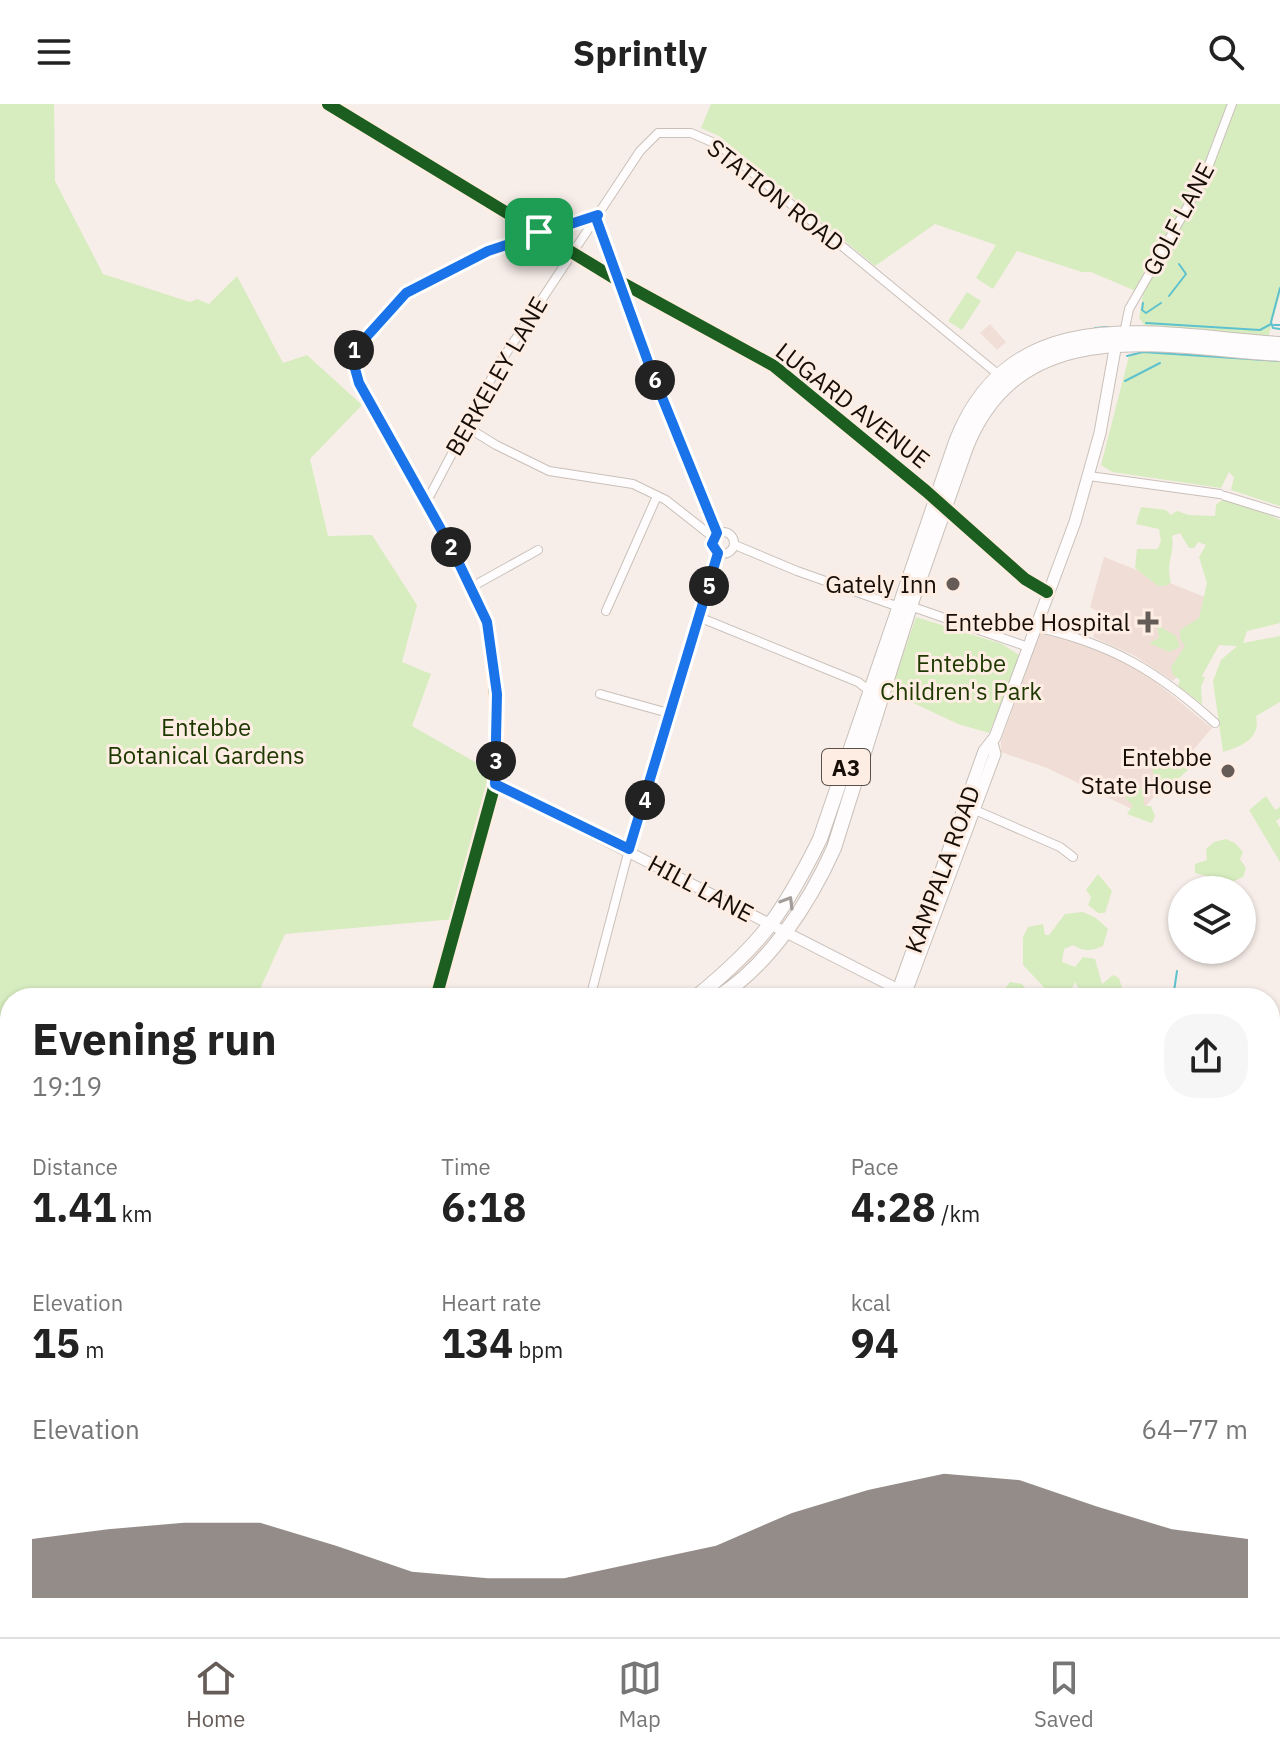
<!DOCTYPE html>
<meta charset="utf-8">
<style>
body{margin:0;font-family:"IBM Plex Sans",sans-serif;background:#f6f6f6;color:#222;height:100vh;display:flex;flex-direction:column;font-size:30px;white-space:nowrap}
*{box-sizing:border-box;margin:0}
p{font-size:26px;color:#767676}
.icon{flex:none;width:44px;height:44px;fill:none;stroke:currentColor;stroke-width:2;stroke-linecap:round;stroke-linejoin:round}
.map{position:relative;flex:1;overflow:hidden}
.details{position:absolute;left:0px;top:884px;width:1280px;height:650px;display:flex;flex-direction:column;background:#fff;border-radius:32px 32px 0 0;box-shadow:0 2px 6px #0004}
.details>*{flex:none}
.tools{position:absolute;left:1168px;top:772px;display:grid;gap:16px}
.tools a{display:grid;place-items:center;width:88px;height:88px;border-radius:50%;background:#fff;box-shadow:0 2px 6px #0004;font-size:40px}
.pin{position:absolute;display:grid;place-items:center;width:68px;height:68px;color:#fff;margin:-34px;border-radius:16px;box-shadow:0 4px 12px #0006}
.km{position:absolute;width:40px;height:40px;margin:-20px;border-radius:50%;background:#222;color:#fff;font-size:22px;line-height:40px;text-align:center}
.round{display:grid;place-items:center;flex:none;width:84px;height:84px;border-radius:32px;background:#f6f6f6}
.summary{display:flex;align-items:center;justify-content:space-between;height:136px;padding:0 32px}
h1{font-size:44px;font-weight:700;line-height:60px}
.stats{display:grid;grid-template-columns:repeat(3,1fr);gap:12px;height:136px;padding:8px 32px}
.stats div{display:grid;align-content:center}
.stats b{font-size:40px;font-weight:700}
.stats small{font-size:22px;font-weight:400}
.stats p{font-size:22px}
.chart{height:224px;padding:16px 32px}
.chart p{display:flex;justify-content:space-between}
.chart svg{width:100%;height:144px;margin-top:8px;fill:#665c57;opacity:.7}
header{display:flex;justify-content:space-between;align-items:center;height:104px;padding:0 32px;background:#fff;font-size:36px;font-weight:700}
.tabs{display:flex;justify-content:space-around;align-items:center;height:112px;border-top:2px solid #e0e0e0;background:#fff;font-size:22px;color:#767676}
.tabs a{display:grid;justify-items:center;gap:4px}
.tabs .current{color:#665c57}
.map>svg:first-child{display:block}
.industrial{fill:#f0ded7}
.medical{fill:#f0ded6}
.green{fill:#d7ecbf}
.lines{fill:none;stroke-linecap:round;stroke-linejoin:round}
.stream{stroke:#5ec2ce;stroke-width:2}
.minor-casing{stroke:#c9c0ba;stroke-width:10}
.tertiary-casing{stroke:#c9c0ba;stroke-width:12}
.secondary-casing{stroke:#c9c0ba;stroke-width:13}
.trunk-casing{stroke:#c9c0ba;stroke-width:16}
.minor{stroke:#fefcfc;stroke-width:8}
.tertiary{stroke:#fefcfc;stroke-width:10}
.secondary{stroke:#fefcfc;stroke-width:11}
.trunk{stroke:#fefcfc;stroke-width:14}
.cycleway-casing{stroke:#feede3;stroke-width:17}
.cycleway{stroke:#1b5e20;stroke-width:12}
.oneway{stroke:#a29d9a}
.route-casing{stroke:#fff;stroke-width:16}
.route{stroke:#1a73e8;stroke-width:10}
.poi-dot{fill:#665c57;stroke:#feede3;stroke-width:3}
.labels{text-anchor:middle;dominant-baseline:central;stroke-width:6;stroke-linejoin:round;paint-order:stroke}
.shield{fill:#feede3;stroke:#5c514a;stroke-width:2}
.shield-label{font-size:22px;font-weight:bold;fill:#170e08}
.street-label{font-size:24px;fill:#170e08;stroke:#feede3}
.poi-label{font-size:24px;fill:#170e08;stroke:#feede3;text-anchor:end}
.park-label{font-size:24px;fill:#1d3901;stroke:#feede3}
</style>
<header><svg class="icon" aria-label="menu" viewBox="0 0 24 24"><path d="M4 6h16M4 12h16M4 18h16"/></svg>Sprintly<svg class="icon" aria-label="search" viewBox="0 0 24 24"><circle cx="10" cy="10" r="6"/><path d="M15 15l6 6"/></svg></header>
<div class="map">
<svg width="1280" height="1533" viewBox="0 0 1280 1533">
<rect width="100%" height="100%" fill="#f8eee9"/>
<path class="industrial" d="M990,220L1006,238L997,246L980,229Z
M437,1524H547L554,1531L431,1533Z"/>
<path class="medical" d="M1104,453L1205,493L1183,576L1178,571L1173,577L1135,552L1093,533L1101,510L1090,503Z
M1040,529L1103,547L1141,566L1212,624L1140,709L1047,664L1001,648V637Z"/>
<path class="green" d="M0,0H54L55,77L103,170L190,198L197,195L209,200L237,172L283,259L307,251L362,301L310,355L328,432L372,431L417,501L402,558L431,570L412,622L496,670L455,815L285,830L256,894H10V1162L0,1164Z
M711,0H1280V190L1268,234L1148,226L1139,214L1143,190L1091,168H1082L1017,147L993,185L976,174L996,141L935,120L875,162L719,32L701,24Z
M967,188L981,197L962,226L948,217Z
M1147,248L1280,257V402L1231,386L1234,373L1229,368L1221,384L1112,368L1101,361L1129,252Z
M1228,391L1280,416V519L1247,527L1243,539L1280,532V598L1256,612C1261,634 1243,642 1223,648L1213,577L1221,556L1237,542L1219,541L1202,572L1205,574L1201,582L1202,600L1178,582L1180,576L1173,571L1171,563L1185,542L1180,535V526L1199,514L1207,479L1199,453L1206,441L1198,438L1194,444H1189L1180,429L1172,432C1175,451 1165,458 1171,478L1166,482H1158L1135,464L1137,445H1158L1161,437L1159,425L1136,420L1141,403L1166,406L1171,411L1177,407L1189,411L1215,412L1216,401Z
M916,513L1002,540L1019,551L1018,561L989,629L958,620L890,588Z
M1157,521L1176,532L1180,543L1169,548L1149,539L1159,534Z
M1154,653L1168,659H1182L1188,666L1156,695L1160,684L1150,661Z
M1132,676L1146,690L1143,696L1145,702H1151L1155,712L1152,719L1127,710L1133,701L1126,695L1124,685Z
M1266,692L1275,706L1280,703V714L1276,717L1280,724V758L1249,706Z
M1226,735L1235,739L1243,748L1240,755L1246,764L1243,773L1225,781L1218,775L1195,769V760L1207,756L1206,745L1214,738Z
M1098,770L1112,787L1105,809H1098L1088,801L1091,793L1086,786Z
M1083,808L1096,814L1108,825L1103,842C1091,847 1084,848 1073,841L1064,845L1062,858L1075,863L1083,853L1095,855L1102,880L1113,871L1119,874L1125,894H1084L1075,878L1069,890L1081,894H1054L1023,861V833L1028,823L1043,820L1045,831H1049L1065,810Z
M1010,878L1022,880L1033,894H998Z
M1270,932L1274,934L1280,957V1017L1273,1000L1275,985L1270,979Z
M0,1282H10V1311L0,1313Z
M557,1524H720L722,1533H567Z"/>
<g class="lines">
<path class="stream" d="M1280,184L1271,218L1273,224L1280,225
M1169,192L1186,170L1179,160
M1143,199L1142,206L1146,209L1161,199
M1146,219L1260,226L1271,220
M1274,221H1280
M1095,224L1108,223
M1127,252L1143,248L1280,257
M1125,277L1160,259
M1173,894L1177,867
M1270,1045L1279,1023"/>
<defs>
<path id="minor" d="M619,177L717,429
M1124,229L1129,205L1204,74L1232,0
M465,322L496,341L549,367L633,380L666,396L713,433
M1089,372L1220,390
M1225,392L1280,409
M426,399L499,260L640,47L658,29H691L719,41L999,271
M712 439a11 11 0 1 1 22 0a11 11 0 1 1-22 0Z
M735,441L797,467L899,503
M468,485L538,446
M910,502L1028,543
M606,507L657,392
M701,514L858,578L871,588
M1035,523C1110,539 1159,568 1215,619
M600,590L672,610
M975,706L1060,743L1073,753
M436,894L495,680L498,626L491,544L487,518L452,445L359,279L351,250L406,189L488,147L539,128
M590,894L627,753L718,449
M1270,1121L1280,1127
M0,1247L10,1246
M1270,1268L1280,1263
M0,1315L10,1313
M0,1386L10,1385
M159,1524L168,1533
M720,1524L722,1533
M1007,1524V1533
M1168,1524L1171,1533
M218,1533L230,1524
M321,1533L332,1524
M882,1533L911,1524"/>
<path id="tertiary" d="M328,0L619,177L774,262L926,387L1025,475L1047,488
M596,114L618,175
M539,128L598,111
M495,680L915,894
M1256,1533V1524"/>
<path id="secondary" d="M895,894L984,647L995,633L1075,418L1100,329L1117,234
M904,894L995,650L992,639
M105,1533L115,1524"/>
<path id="trunk" d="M695,894C761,840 782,812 820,735L956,338C1012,193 1157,232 1280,240
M717,894C769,861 809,800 834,744L910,502L966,343C1021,206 1163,243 1280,250
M15,1533L20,1524
M29,1533L33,1524"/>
</defs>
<use href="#minor" class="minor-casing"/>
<use href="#tertiary" class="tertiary-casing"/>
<use href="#secondary" class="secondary-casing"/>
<use href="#trunk" class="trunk-casing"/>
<use href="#minor" class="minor"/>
<use href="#tertiary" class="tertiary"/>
<use href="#secondary" class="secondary"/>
<use href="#trunk" class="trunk"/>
<defs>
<path id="cycleway" d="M328,0L619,177L774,262L926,387L1025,475L1047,488
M436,894L495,680L498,626L491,544L487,518L452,445L359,279L351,250L406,189L488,147L598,111"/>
</defs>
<use href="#cycleway" class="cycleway-casing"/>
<use href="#cycleway" class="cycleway"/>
</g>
<defs><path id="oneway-chevron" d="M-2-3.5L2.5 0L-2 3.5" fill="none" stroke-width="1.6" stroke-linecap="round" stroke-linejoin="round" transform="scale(2)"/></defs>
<use class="oneway" href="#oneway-chevron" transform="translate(788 798) rotate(-59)"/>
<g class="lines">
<defs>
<path id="route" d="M598,111L596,114L651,266L717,429L712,440L718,449L629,745L495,680L497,590L487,518L452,445L359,279L351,250L406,189L488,147Z"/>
</defs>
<use href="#route" class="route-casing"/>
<use href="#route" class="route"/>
</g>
<g class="poi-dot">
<circle cx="953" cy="480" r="8"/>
<path d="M1144 506h8v8h8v8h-8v8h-8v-8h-8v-8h8z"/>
<circle cx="1228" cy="667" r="8"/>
</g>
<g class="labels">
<rect class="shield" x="822" y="645" width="48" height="36" rx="6"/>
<g class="shield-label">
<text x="846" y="663">A3</text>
</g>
<g class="street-label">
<text transform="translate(776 91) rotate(38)">STATION ROAD</text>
<text transform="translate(1178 115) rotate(-62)">GOLF LANE</text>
<text transform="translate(496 272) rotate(-60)">BERKELEY LANE</text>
<text transform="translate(853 301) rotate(38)">LUGARD AVENUE</text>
<text transform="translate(942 765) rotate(-70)">KAMPALA ROAD</text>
<text transform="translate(701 784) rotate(28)">HILL LANE</text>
</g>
<g class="poi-label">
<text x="937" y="480">Gately Inn</text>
<text x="1130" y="518">Entebbe Hospital</text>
<text x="1212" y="653">Entebbe<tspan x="1212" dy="28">State House</tspan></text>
</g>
<g class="park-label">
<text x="961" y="559">Entebbe<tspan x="961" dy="28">Children's Park</tspan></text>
<text x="206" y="623">Entebbe<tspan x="206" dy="28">Botanical Gardens</tspan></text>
</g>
</g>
</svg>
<div class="tools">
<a><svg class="icon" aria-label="layers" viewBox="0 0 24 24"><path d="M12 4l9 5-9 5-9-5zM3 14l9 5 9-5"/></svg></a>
</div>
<div class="pin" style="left:539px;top:128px;background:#1e9e55"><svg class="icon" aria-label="arrive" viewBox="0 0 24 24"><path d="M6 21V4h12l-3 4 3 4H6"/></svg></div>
<b class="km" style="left:354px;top:246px">1</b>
<b class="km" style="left:451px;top:443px">2</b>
<b class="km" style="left:496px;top:657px">3</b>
<b class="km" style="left:645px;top:696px">4</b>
<b class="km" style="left:709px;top:482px">5</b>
<b class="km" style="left:655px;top:276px">6</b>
<section class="details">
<div class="summary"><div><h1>Evening run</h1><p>19:19</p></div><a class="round"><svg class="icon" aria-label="share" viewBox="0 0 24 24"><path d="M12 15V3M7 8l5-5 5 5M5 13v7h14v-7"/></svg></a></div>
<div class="stats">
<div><p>Distance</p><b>1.41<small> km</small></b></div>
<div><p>Time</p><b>6:18</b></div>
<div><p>Pace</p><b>4:28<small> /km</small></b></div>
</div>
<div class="stats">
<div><p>Elevation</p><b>15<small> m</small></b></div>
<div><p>Heart rate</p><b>134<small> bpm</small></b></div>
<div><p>kcal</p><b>94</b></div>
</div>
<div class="chart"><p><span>Elevation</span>64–77 m</p>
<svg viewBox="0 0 160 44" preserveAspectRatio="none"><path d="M0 44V26L10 23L20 21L30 21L40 28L50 36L60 38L70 38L80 33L90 28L100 18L110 11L120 6L130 8L140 16L150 23L160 26V44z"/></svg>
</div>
</section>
</div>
<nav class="tabs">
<a class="current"><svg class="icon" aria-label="home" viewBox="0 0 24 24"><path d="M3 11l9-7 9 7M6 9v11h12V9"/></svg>Home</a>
<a><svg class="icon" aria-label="map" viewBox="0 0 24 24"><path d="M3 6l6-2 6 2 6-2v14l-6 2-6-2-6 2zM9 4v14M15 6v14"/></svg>Map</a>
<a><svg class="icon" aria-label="saved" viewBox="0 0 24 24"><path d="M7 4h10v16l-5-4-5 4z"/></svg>Saved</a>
</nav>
